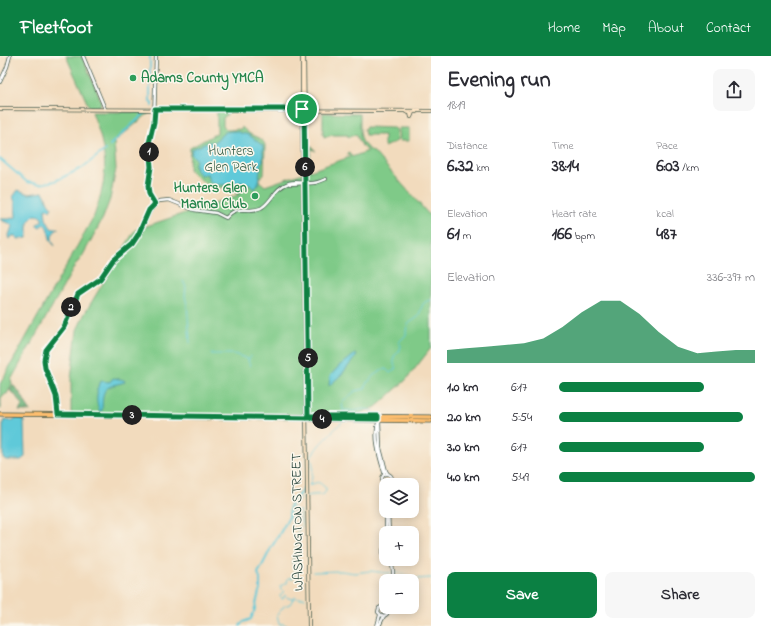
<!DOCTYPE html>
<meta charset="utf-8">
<style>
body{margin:0;font-family:"Indie Flower",sans-serif;background:#f7f7f7;color:#2b2b33;height:100vh;display:flex;flex-direction:column;font-size:15px;white-space:nowrap}
*{box-sizing:border-box;margin:0}
p{font-size:13px;color:#7c7c81}
.icon{flex:none;width:22px;height:22px;fill:none;stroke:currentColor;stroke-width:2;stroke-linecap:round;stroke-linejoin:round}
.map{position:relative;flex:1;overflow:hidden}
.panel{display:flex;flex-direction:column;background:#fff;width:340px}
.panel>*{flex:none}
.tools{position:absolute;left:379px;top:422px;display:grid;gap:8px}
.tools a{display:grid;place-items:center;width:40px;height:40px;border-radius:8px;background:#fff;box-shadow:0 2px 10px #0003;font-size:20px}
.pin{position:absolute;display:grid;place-items:center;width:34px;height:34px;color:#fff;margin:-17px;border:2px solid #fff;border-radius:50%;box-shadow:0 1px 4px #0007}
.km{position:absolute;width:20px;height:20px;margin:-10px;border-radius:50%;background:#222;color:#fff;font-size:11px;line-height:20px;text-align:center}
.round{display:grid;place-items:center;flex:none;width:42px;height:42px;border-radius:8px;background:#f7f7f7}
.summary{display:flex;align-items:center;justify-content:space-between;height:68px;padding:0 16px}
h1{font-size:22px;font-weight:800;line-height:30px}
.metrics{display:grid;grid-template-columns:repeat(3,1fr);gap:6px;height:68px;padding:4px 16px}
.metrics div{display:grid;align-content:center}
.metrics b{font-size:17px;font-weight:800}
.metrics small{font-size:11px;font-weight:400}
.metrics p{font-size:11px}
.chart{height:112px;padding:8px 16px}
.chart p{display:flex;justify-content:space-between}
.chart svg{width:100%;height:72px;margin-top:4px;fill:#0b8043;opacity:.7}
.button{display:flex;gap:8px;margin-top:auto;padding:8px 16px}
.button a{flex:1;height:46px;border-radius:8px;background:#0b8043;color:#fff;font-size:16px;font-weight:800;line-height:46px;text-align:center}
.button a+a{background:#f7f7f7;color:#2b2b33}
ul{padding:0 16px;list-style:none;font-size:13px}
li{display:grid;grid-template-columns:64px 48px 1fr;align-items:center;height:30px}
li i{height:10px;border-radius:5px;background:#0b8043}
header{display:flex;align-items:center;gap:24px;box-sizing:border-box;height:56px;padding:0 20px;background:#0b8043;color:#fff}
header strong{font-size:19px}
nav{display:flex;gap:22px;margin-inline-start:auto;font-size:14px}
main{display:flex;flex:1;min-height:0}
.map>svg:first-child{display:block}
.green{fill:#7fca88;stroke:#4f845e}
.forest{fill:#67ae74;stroke:#437654}
.water{fill:#5ec9d9;stroke:#3e8386}
.lines{fill:none;stroke-linecap:round;stroke-linejoin:round}
.stream{stroke:#5ec9d9;stroke-width:1}
.canal{stroke:#5ec9d9;stroke-width:2}
.tertiary-casing{stroke:#3f5549;stroke-width:4}
.secondary-casing{stroke:#3f5549;stroke-width:4}
.primary-casing{stroke:#3f5549;stroke-width:5}
.tertiary{stroke:#fff;stroke-width:2.5}
.secondary{stroke:#fee5c5;stroke-width:2.5}
.primary{stroke:#fcbd6e;stroke-width:3.5}
.route-casing{stroke:#fff;stroke-width:8}
.route{stroke:#0b8043;stroke-width:5}
.leisure-dot{fill:#2e9e5b;stroke:#fbf7ec;stroke-width:1.5}
.labels{text-anchor:middle;dominant-baseline:central;stroke-width:3;stroke-linejoin:round;paint-order:stroke}
.leisure-label{font-size:14px;font-weight:bold;fill:#27864d;stroke:#fbf7ec;text-anchor:start}
.park-label{font-size:14px;fill:#376049;stroke:#fbf7ec}
.street-label{font-size:14px;fill:#1f3d34;stroke:#fbf7ec}
</style>
<header>
<strong>Fleetfoot</strong>
<nav><a>Home</a><a>Map</a><a>About</a><a>Contact</a></nav>
</header>
<main>
<div class="map">
<svg width="431" height="570" viewBox="0 0 431 570">
<rect width="100%" height="100%" fill="#fbf7ec"/>
<filter id="ink" filterUnits="userSpaceOnUse"><feTurbulence type="fractalNoise" baseFrequency=".025" numOctaves="2"/><feDisplacementMap in="SourceGraphic" scale="8" xChannelSelector="R" yChannelSelector="G"/><feConvolveMatrix kernelMatrix="1 2 1 2 8 2 1 2 1" color-interpolation-filters="sRGB"/></filter>
<filter id="wash" filterUnits="userSpaceOnUse"><feTurbulence type="fractalNoise" baseFrequency=".012" numOctaves="4" result="noise"/><feDisplacementMap in="SourceGraphic" scale="16" xChannelSelector="R" yChannelSelector="G"/><feGaussianBlur stdDeviation="0.9" result="paint"/><feColorMatrix in="noise" values="0 0 0 0 0 0 0 0 0 0 0 0 0 0 0 0 0 1.4 0 .05"/><feComposite in="paint" operator="in"/></filter>
<g filter="url(#wash)">
<rect width="100%" height="100%" fill="#f2dbbd"/>
<path class="green" d="M66,0H82L101,45L100,50L90,51L88,49Z
M217,54H229V57L223,62V70L227,74L241,73L242,71C244,73 247,76 250,78C256,82 262,81 265,89L264,118L260,121L259,125L265,130L306,116L307,93L311,92V90L316,95L312,93L311,95L309,110L310,115L350,101L347,97L349,96L352,101L368,95L362,90L356,78L354,80L351,79L350,81H348V79H332L324,81V79H323V57L359,58L360,60C360,73 358,90 373,95L431,161V292L406,324L376,351L365,355L360,358L336,361L230,364L71,358V323L77,274L85,257L135,174L241,138H237L227,132L210,131L192,117L189,113L190,92L217,77Z
M92,56H150L114,86L116,113L110,143L103,162L83,199L78,206H77L11,324L12,328L7,338H4L1,343V353H0V328L94,160C109,118 108,98 92,56Z
M366,71L394,72L396,73L397,85L384,91V79H365L364,73Z
M399,72H409V85H399L398,73Z"/>
<path class="forest" d="M13,329L21,338L30,355H19L22,350L16,340L10,335Z"/>
<path class="water" d="M234,75L249,79L263,90V105L261,107C261,115 258,121 258,129L254,133L249,128L244,129L242,126C230,127 220,132 209,126L207,118L201,119C194,115 194,110 196,103L191,98L192,93L209,86H214L225,76Z
M18,134L29,138L43,136C47,140 46,147 52,151L50,155L47,152L45,153L46,163L51,172L54,173L58,172V173C50,178 51,183 55,190C47,184 51,174 44,168L40,171L36,169L42,165V163L40,160L35,159L28,166V177L27,182L18,183L16,180H12L10,183L8,182L12,170C9,165 3,167 0,163H9L16,161L15,146L13,141Z
M355,298L357,299L356,301L341,319L329,330L330,320L340,309L345,306Z
M114,322L124,324L125,326C103,332 103,331 102,355H99C99,352 97,350 97,346C96,342 98,336 97,332L99,330L101,325L110,326L112,323Z
M16,362L22,363L24,365L25,401L21,404H6L3,402V366L5,364L11,365Z"/>
<g class="lines">
<path class="stream" d="M183,225L186,231L185,240L187,248L190,287
M211,298H234L248,303
M250,310L248,304L251,300
M344,354L353,355L364,353L374,355
M344,360L342,347L355,335L365,333L367,326C372,325 370,322 374,319C376,318 384,313 386,313L390,317L396,313L394,308V300L399,296L401,290L399,286L406,279C406,266 409,268 418,261C422,254 420,245 431,244
M313,516L341,515L355,517L370,515L387,517L399,516L416,523L431,522
M299,542H305
M293,543L295,541L297,542
M288,570L283,568H279L277,559L284,550L290,548L293,543L288,542L285,539L283,543L281,542L280,540L284,535L281,533L280,530L287,527L288,522H293L294,516L300,510L299,508L293,509L292,507L297,487L294,481L302,469L300,461L301,458L300,455L294,456L292,452C299,440 310,438 323,439L326,435V432C321,429 320,424 313,428L311,427L313,410L311,400L320,388L343,365
M289,570H293"/>
<path class="canal" d="M150,0V46L152,47V50
M110,89L146,56
M0,103L27,126L40,128L55,125L82,112L105,94
M310,429L311,427
M280,477L289,461L290,448L304,433
M271,492L279,479
M262,510L270,494
M259,520L258,517L261,512
M260,534V522
M254,556L259,536
M243,566L251,563L253,558
M240,570L242,567"/>
</g>
</g>
<g filter="url(#ink)">
<g class="lines">
<defs>
<path id="tertiary" d="M83,0L105,53
M0,26L7,11L10,0
M154,65L156,0
M290,128L305,127
M147,130L149,137L155,148
M148,131L151,111L149,87L155,63V53
M57,348L58,358
M58,358V346L45,312L44,304L46,294L64,271L78,238L100,223L113,204L132,188L138,179L152,151L159,145L169,144L194,154L216,157L226,162C238,147 248,158 261,152C272,146 274,132 289,127C295,125 301,127 307,127C314,128 319,126 326,123
M379,363C373,380 379,400 384,416V419
M379,364L380,392L386,415L388,418
M382 423a5 5 0 1 1 10 0a5 5 0 1 1-10 0Z
M386,455V477
M388,455L389,477
M386,489L383,494V497L386,500
M391,503L393,515V525
M383,550L386,543
M386,551L383,550L379,552L378,556L381,559L384,560L387,558L388,555L386,551
M377,570L380,559
M379,570L384,560"/>
<path id="secondary" d="M302,0V57L309,570
M304,0L308,358L307,361
M0,53L431,55
M406,56L410,57L411,61L413,56H416"/>
<path id="primary" d="M0,358L307,361L310,360L431,361
M307,361L311,363L431,365"/>
</defs>
<use href="#tertiary" class="tertiary-casing"/>
<use href="#secondary" class="secondary-casing"/>
<use href="#primary" class="primary-casing"/>
<use href="#tertiary" class="tertiary"/>
<use href="#secondary" class="secondary"/>
<use href="#primary" class="primary"/>
</g>
</g>
<g class="lines" filter="url(#ink)">
<defs>
<path id="route" d="M302,53H155L154,66L149,87L151,111L148,130L149,138L155,148L149,154L138,179L132,188L113,204L100,223L78,238L64,271L46,294L44,304L45,312L56,340L58,358L378,363V360H310L307,362L308,358L304,53H302"/>
</defs>
<use href="#route" class="route-casing"/>
<use href="#route" class="route"/>
</g>
<g class="leisure-dot">
<circle cx="133" cy="22" r="4"/>
<circle cx="255" cy="140" r="4"/>
</g>
<g class="labels">
<g class="leisure-label">
<text x="141" y="22">Adams County YMCA</text>
<text x="247" y="132" text-anchor="end">Hunters Glen<tspan x="247" dy="16">Marina Club</tspan></text>
</g>
<g class="park-label">
<text x="231" y="95">Hunters<tspan x="231" dy="16">Glen Park</tspan></text>
</g>
<g class="street-label">
<text transform="translate(298 466) rotate(-91)">WASHINGTON STREET</text>
</g>
</g>
</svg>
<div class="tools">
<a><svg class="icon" aria-label="layers" viewBox="0 0 24 24"><path d="M12 4l9 5-9 5-9-5zM3 14l9 5 9-5"/></svg></a>
<a>+</a>
<a>−</a>
</div>
<div class="pin" style="left:302px;top:53px;background:#1e9e55"><svg class="icon" aria-label="arrive" viewBox="0 0 24 24"><path d="M6 21V4h12l-3 4 3 4H6"/></svg></div>
<b class="km" style="left:149px;top:96px">1</b>
<b class="km" style="left:71px;top:251px">2</b>
<b class="km" style="left:132px;top:359px">3</b>
<b class="km" style="left:322px;top:363px">4</b>
<b class="km" style="left:308px;top:302px">5</b>
<b class="km" style="left:305px;top:111px">6</b>
</div>
<section class="panel">
<div class="summary"><div><h1>Evening run</h1><p>18:19</p></div><a class="round"><svg class="icon" aria-label="share" viewBox="0 0 24 24"><path d="M12 15V3M7 8l5-5 5 5M5 13v7h14v-7"/></svg></a></div>
<div class="metrics">
<div><p>Distance</p><b>6.32<small> km</small></b></div>
<div><p>Time</p><b>38:14</b></div>
<div><p>Pace</p><b>6:03<small> /km</small></b></div>
</div>
<div class="metrics">
<div><p>Elevation</p><b>61<small> m</small></b></div>
<div><p>Heart rate</p><b>166<small> bpm</small></b></div>
<div><p>kcal</p><b>487</b></div>
</div>
<div class="chart"><p><span>Elevation</span>336–397 m</p>
<svg viewBox="0 0 160 44" preserveAspectRatio="none"><path d="M0 44V36L10 35L20 34L30 33L40 32L50 29L60 22L70 13L80 6L90 6L100 14L110 25L120 34L130 38L140 37L150 36L160 36V44z"/></svg>
</div>
<ul>
<li><b>1.0 km</b>6:17<i style="width:74%"></i></li>
<li><b>2.0 km</b>5:54<i style="width:94%"></i></li>
<li><b>3.0 km</b>6:17<i style="width:74%"></i></li>
<li><b>4.0 km</b>5:49<i style="width:100%"></i></li>
</ul>
<div class="button"><a>Save</a><a>Share</a></div>
</section>
</main>
